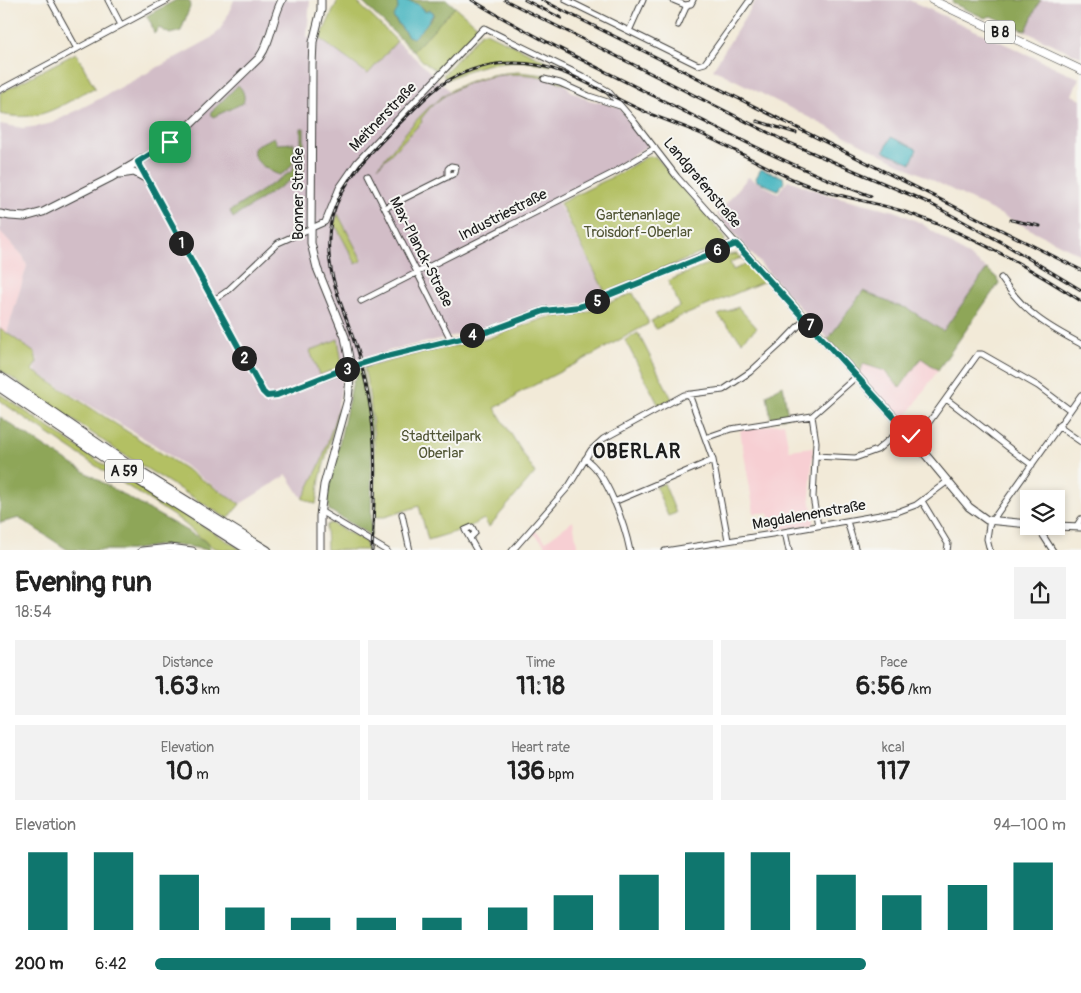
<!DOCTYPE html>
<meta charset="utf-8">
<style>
body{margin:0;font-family:Pangolin,sans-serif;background:#f2f2f2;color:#222;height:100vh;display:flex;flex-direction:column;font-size:19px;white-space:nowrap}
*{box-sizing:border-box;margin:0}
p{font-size:16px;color:#767676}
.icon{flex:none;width:28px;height:28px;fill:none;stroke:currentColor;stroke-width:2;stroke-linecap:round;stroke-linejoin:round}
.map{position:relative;height:550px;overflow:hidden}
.sheet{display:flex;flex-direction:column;background:#fff;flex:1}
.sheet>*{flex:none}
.controls{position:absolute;left:1020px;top:490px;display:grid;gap:10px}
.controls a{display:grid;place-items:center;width:45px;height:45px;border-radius:0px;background:#fff;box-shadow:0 2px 8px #0003;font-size:25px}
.pin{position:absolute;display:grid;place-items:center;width:42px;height:42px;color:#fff;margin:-21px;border-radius:10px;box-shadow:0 2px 8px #0006}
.km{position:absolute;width:25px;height:25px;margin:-12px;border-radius:50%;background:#222;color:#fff;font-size:14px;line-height:25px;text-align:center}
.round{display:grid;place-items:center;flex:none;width:52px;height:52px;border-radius:0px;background:#f2f2f2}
.headline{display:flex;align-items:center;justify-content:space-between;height:85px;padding:0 15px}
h1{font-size:28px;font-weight:700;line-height:38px}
.stats{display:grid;grid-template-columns:repeat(3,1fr);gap:8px;height:85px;padding:5px 15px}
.stats div{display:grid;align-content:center;border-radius:0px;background:#f2f2f2;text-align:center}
.stats b{font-size:25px;font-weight:700}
.stats small{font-size:14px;font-weight:400}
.stats p{font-size:14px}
.chart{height:140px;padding:10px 15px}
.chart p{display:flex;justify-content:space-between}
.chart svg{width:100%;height:90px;margin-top:5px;stroke:#0f766e;stroke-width:6}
ul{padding:0 15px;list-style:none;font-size:16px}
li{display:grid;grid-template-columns:80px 60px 1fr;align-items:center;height:38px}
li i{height:12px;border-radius:6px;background:#0f766e}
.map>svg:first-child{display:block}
.built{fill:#f7cfd3}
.industrial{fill:#d2bdc7}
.green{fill:#b3c063;stroke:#686e40}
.forest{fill:#8ea659;stroke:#55613a}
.water{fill:#46b5c0;stroke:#31686e}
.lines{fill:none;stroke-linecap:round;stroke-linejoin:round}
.street-casing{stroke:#3c3b38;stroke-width:7}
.secondary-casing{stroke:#3c3b38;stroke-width:9}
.primary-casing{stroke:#3c3b38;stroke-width:9}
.highway-casing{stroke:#3c3b38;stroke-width:11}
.street{stroke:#fff;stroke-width:5}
.secondary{stroke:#fff;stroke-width:7}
.primary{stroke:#fff;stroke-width:8}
.highway{stroke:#fff;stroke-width:9}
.rail-casing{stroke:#1c1c1c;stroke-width:3}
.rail{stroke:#f6f6f2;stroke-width:1;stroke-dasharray:4;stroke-linecap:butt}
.route-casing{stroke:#fff;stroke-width:10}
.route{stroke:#0f766e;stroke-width:6}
.labels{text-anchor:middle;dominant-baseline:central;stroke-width:4;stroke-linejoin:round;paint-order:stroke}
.shield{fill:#f6f6f2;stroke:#5d5d5c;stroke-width:1}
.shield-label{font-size:14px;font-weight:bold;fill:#1c1c1c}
.street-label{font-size:15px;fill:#1c1c1c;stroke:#f6f6f2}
.park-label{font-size:15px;fill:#515535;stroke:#f6f6f2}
.district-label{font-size:20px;font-weight:bold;letter-spacing:1px;fill:#1c1c1c;stroke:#f6f6f2}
</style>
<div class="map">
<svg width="1081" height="551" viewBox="0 0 1081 551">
<rect width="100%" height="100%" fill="#f6f6f2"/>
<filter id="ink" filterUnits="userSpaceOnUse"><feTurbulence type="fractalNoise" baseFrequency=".02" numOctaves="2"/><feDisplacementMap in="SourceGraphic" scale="10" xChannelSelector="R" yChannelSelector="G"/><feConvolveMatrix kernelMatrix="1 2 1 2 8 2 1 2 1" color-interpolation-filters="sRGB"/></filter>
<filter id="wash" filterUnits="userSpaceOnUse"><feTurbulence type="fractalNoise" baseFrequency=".0096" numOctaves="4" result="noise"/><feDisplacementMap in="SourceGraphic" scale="20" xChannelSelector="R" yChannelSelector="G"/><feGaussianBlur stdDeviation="1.12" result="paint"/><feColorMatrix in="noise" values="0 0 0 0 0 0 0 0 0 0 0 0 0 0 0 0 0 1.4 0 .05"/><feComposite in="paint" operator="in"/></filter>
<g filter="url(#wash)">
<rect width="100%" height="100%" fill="#f2ead8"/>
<path class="built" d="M0,231L23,256L27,266L7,333L0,328Z
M921,358L938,370L903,422L860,374L863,364L885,371L900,388Z
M784,423L789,450L813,447L810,497L814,521L812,525L773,531L768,513H754L740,430Z
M573,521L578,550H545L544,543L531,531L533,529L546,541Z"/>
<path class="industrial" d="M234,0H310L307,37L320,39L367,74L397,41L450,91L475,81L501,74H520L540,76L559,81L565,84L571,91L589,100L619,107L649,145L611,169L556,199L606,294L583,303L569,306L544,307L496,326L392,350L343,366L341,391L336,414L322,460L305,495L302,498L287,475L240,504L153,444L36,372L35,367L38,359L34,352L7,333L27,266L23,256L0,231V124L23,128L40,126L52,123L99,99L210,39L219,31L226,19Z
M756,0H909L1079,78L1072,95L1081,100V255L713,69Z
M1007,0H1081V57L991,16Z
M748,177L778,193L788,180L826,194L895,211L921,223L987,269L943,331L907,308L895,305L863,291L828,339L717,215Z"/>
<path class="green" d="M338,0H355L397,41L368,74L320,39Z
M455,7L479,27V30L442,70C429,70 422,60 413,51Z
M486,32L552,64L550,66C514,56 479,63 447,80L443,75L481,33Z
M76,53L95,88C86,91 78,96 70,101C45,115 29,120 0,114V93Z
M519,72L546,75L567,82L565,84C521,66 470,73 434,104C429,108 425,114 421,119L422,122L378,167C421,114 444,75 519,72Z
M648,156L656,157L724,236L725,241L722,244L606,294L560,203L618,174Z
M338,214L362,260L356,264L337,228L333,226Z
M736,254L745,260L741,258L730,262L733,270L747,264L746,261L765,281L685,315L684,314L656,329L651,321L680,306L668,281L729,255Z
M633,293L648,321V324L585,359L515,395L516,397L495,408L535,473L489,527L484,519L465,529L428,540L419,506L385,517H375C375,464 376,420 364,368L409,356L486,339L545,318L587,312Z
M738,307L757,328L742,341L718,315Z
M0,328L35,353L37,362L32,370L240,504L228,519L118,451L0,370Z
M638,333L672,399L659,406L625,340Z
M338,339L342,363L339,368L319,375L310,351Z
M0,394L98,461L242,550C231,550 214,551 208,544L180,520L90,462L0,401Z
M338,409H339L320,479L316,504H315L302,498L305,495L322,460Z
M664,483L676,513L668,516L656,487Z
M331,523L366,542V547L368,548V550H327L326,528L327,525Z"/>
<path class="forest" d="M176,0H188L191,4L181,31L170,34L159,28L154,34L151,23L146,16Z
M360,0H397L398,9L394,19L408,36L419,32L434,15V13L430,10L425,12L424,9L416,4L400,0H447L455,7L413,51Z
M953,0H1041L1038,4L1026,31L991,16L985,18L952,3Z
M238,85C243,89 246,97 243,103L213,117L210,113Z
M301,128H304V171L233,218L230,211L292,171L297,160H300L301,157Z
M274,137L277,144L294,143C294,160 296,166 280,175C272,173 250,161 254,149C256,144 269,140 274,137Z
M987,269L997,278L999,283L938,370L921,358L900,388L885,371L863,364L860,374H858L828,339L863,291L895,305L907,308L943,331Z
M362,369L370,413L372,440L371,536L329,510L327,498L353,381L355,380L357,371Z
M783,385L788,417L771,420L767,395Z
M0,417C66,463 135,502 205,541L210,548L208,550L185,546L162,545L131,550H68L19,518L0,523Z"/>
<path class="water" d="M397,0C407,1 421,2 425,12L430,10L434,13L425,26L413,38L408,36L393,17L398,9Z
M891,137L917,149L911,163L884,151Z
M761,169L783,177L784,182L778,190L757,181L756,178Z"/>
</g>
<g filter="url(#ink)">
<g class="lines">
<defs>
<path id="street" d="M50,0L77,49
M108,0L121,25
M566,0L698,65L705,63L750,0
M673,0L685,5L691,4L693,0
M678,25L687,5
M629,31L643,0
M544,79L560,83L589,96L620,106
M0,90L168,0
M138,162L265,395L269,396L277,395L351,368
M368,175L451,340
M385,208L455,173L456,167L451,166L448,169V177
M1001,278C1025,313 1045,325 1081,344
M210,297L217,298L227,291L278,243L325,222L339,188L357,162L484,28L582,76L608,91L633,120L677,177L736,243
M361,301L615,172L655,148
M689,394L713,460L728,540
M946,399C975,420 1002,444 1032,465
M812,416L816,442L813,497L818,526
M1058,426L1081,442
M911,437L927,425L978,354H982L1038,386L1070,410
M705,438L731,429L812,416L857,376
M815,456L855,458L877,450L903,428
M585,459C607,472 625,526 630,551
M922,501L948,544L947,551
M614,502L713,460
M320,511L387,551
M402,514L410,551
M847,521L856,551
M1037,526L1053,551
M1076,527L1081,519
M785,532L789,551
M471,537L475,533L472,527L465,530L477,551
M512,551L569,486L591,450L603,439L684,395L723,390L750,372L783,342L805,319
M665,551L772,534L897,512L916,505L948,481
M990,551L987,539L989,525L1081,395"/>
<path id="secondary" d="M120,174L134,172L147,179
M0,214L10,216L25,217L43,212L110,178L158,150L177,137L192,123L259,58C272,40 272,19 282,0
M351,368L387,356L490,331L544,311L579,307L736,243L895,418L969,507L987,520L1029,524
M1056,526L1081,527
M142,551L170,548L192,551
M320,551V516L324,485L348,399L351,368L345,337L317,268L311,243L312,65L313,42L321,10V0"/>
<path id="primary" d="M932,0L1081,70"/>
<path id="highway" d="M0,377L131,467L267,551
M0,387L126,472L251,551"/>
</defs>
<use href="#street" class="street-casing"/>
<use href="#secondary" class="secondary-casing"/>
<use href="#primary" class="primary-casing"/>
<use href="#highway" class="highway-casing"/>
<use href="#street" class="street"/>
<use href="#secondary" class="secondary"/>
<use href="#primary" class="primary"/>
<use href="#highway" class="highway"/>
<defs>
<path id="rail" d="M472,0C531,36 593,65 654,96C725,132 796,169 871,196
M505,0L785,141L927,202L1003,243L1081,290
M525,0L561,18
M542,0L1081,270
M757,121L796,133
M1011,220L1040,226
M372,551C374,501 378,448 369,399C365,375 358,352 350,329C336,291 322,258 332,217C343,177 375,148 403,120C418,106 431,90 449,80C469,69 490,63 513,63C559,62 597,90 637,108C657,118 679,124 699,133C732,148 764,167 797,181C831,196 867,200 902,211C966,232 1026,265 1081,301"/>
</defs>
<use href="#rail" class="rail-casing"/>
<use href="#rail" class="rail"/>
</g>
</g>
<g class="lines" filter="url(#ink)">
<defs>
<path id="route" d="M170,142L138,162L263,392L267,396L277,395L344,369L387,356L490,331L544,311L579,307L736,244L911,436"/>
</defs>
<use href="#route" class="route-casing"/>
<use href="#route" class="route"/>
</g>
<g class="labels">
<g class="shield">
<rect x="985" y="20.5" width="30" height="23" rx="4"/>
<rect x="105" y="459.5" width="38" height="23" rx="4"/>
</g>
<g class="shield-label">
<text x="1000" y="32">B 8</text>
<text x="124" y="471">A 59</text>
</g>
<g class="street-label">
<text transform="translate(383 117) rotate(-46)">Meitnerstraße</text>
<text transform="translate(702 183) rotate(50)">Landgrafenstraße</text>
<text transform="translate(298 194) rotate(-90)">Bonner Straße</text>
<text transform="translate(503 215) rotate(-27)">Industriestraße</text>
<text transform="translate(421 252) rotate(63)">Max-Planck-Straße</text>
<text transform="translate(809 515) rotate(-10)">Magdalenenstraße</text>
</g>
<g class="park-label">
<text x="638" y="215">Gartenanlage<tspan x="638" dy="17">Troisdorf-Oberlar</tspan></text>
<text x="441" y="436">Stadtteilpark<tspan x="441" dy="17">Oberlar</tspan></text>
</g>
<g class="district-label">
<text x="637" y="451">OBERLAR</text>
</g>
</g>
</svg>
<div class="controls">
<a><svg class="icon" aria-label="layers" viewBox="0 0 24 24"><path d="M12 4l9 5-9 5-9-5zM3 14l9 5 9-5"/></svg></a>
</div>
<div class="pin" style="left:170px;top:142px;background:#1e9e55"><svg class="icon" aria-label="arrive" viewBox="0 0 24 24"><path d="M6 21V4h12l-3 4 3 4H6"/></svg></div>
<div class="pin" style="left:911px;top:436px;background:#d93025"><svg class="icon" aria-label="check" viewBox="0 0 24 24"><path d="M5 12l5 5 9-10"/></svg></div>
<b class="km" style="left:181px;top:243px">1</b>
<b class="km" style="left:244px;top:358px">2</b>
<b class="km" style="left:347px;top:369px">3</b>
<b class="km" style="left:472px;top:335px">4</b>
<b class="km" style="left:597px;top:301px">5</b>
<b class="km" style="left:717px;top:250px">6</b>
<b class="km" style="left:810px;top:325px">7</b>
</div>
<section class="sheet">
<div class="headline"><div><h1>Evening run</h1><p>18:54</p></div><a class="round"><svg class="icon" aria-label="share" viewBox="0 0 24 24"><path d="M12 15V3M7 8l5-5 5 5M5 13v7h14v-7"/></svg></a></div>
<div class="stats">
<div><p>Distance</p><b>1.63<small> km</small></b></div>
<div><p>Time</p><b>11:18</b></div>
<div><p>Pace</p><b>6:56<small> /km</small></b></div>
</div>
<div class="stats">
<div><p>Elevation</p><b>10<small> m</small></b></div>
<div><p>Heart rate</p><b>136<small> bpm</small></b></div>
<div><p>kcal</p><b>117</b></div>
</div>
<div class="chart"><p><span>Elevation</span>94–100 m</p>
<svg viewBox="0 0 160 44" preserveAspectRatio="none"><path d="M5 44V6M15 44V6M25 44V17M35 44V33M45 44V38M55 44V38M65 44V38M75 44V33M85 44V27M95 44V17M105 44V6M115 44V6M125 44V17M135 44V27M145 44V22M155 44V11"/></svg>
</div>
<ul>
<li><b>200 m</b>6:42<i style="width:78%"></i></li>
</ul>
</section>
